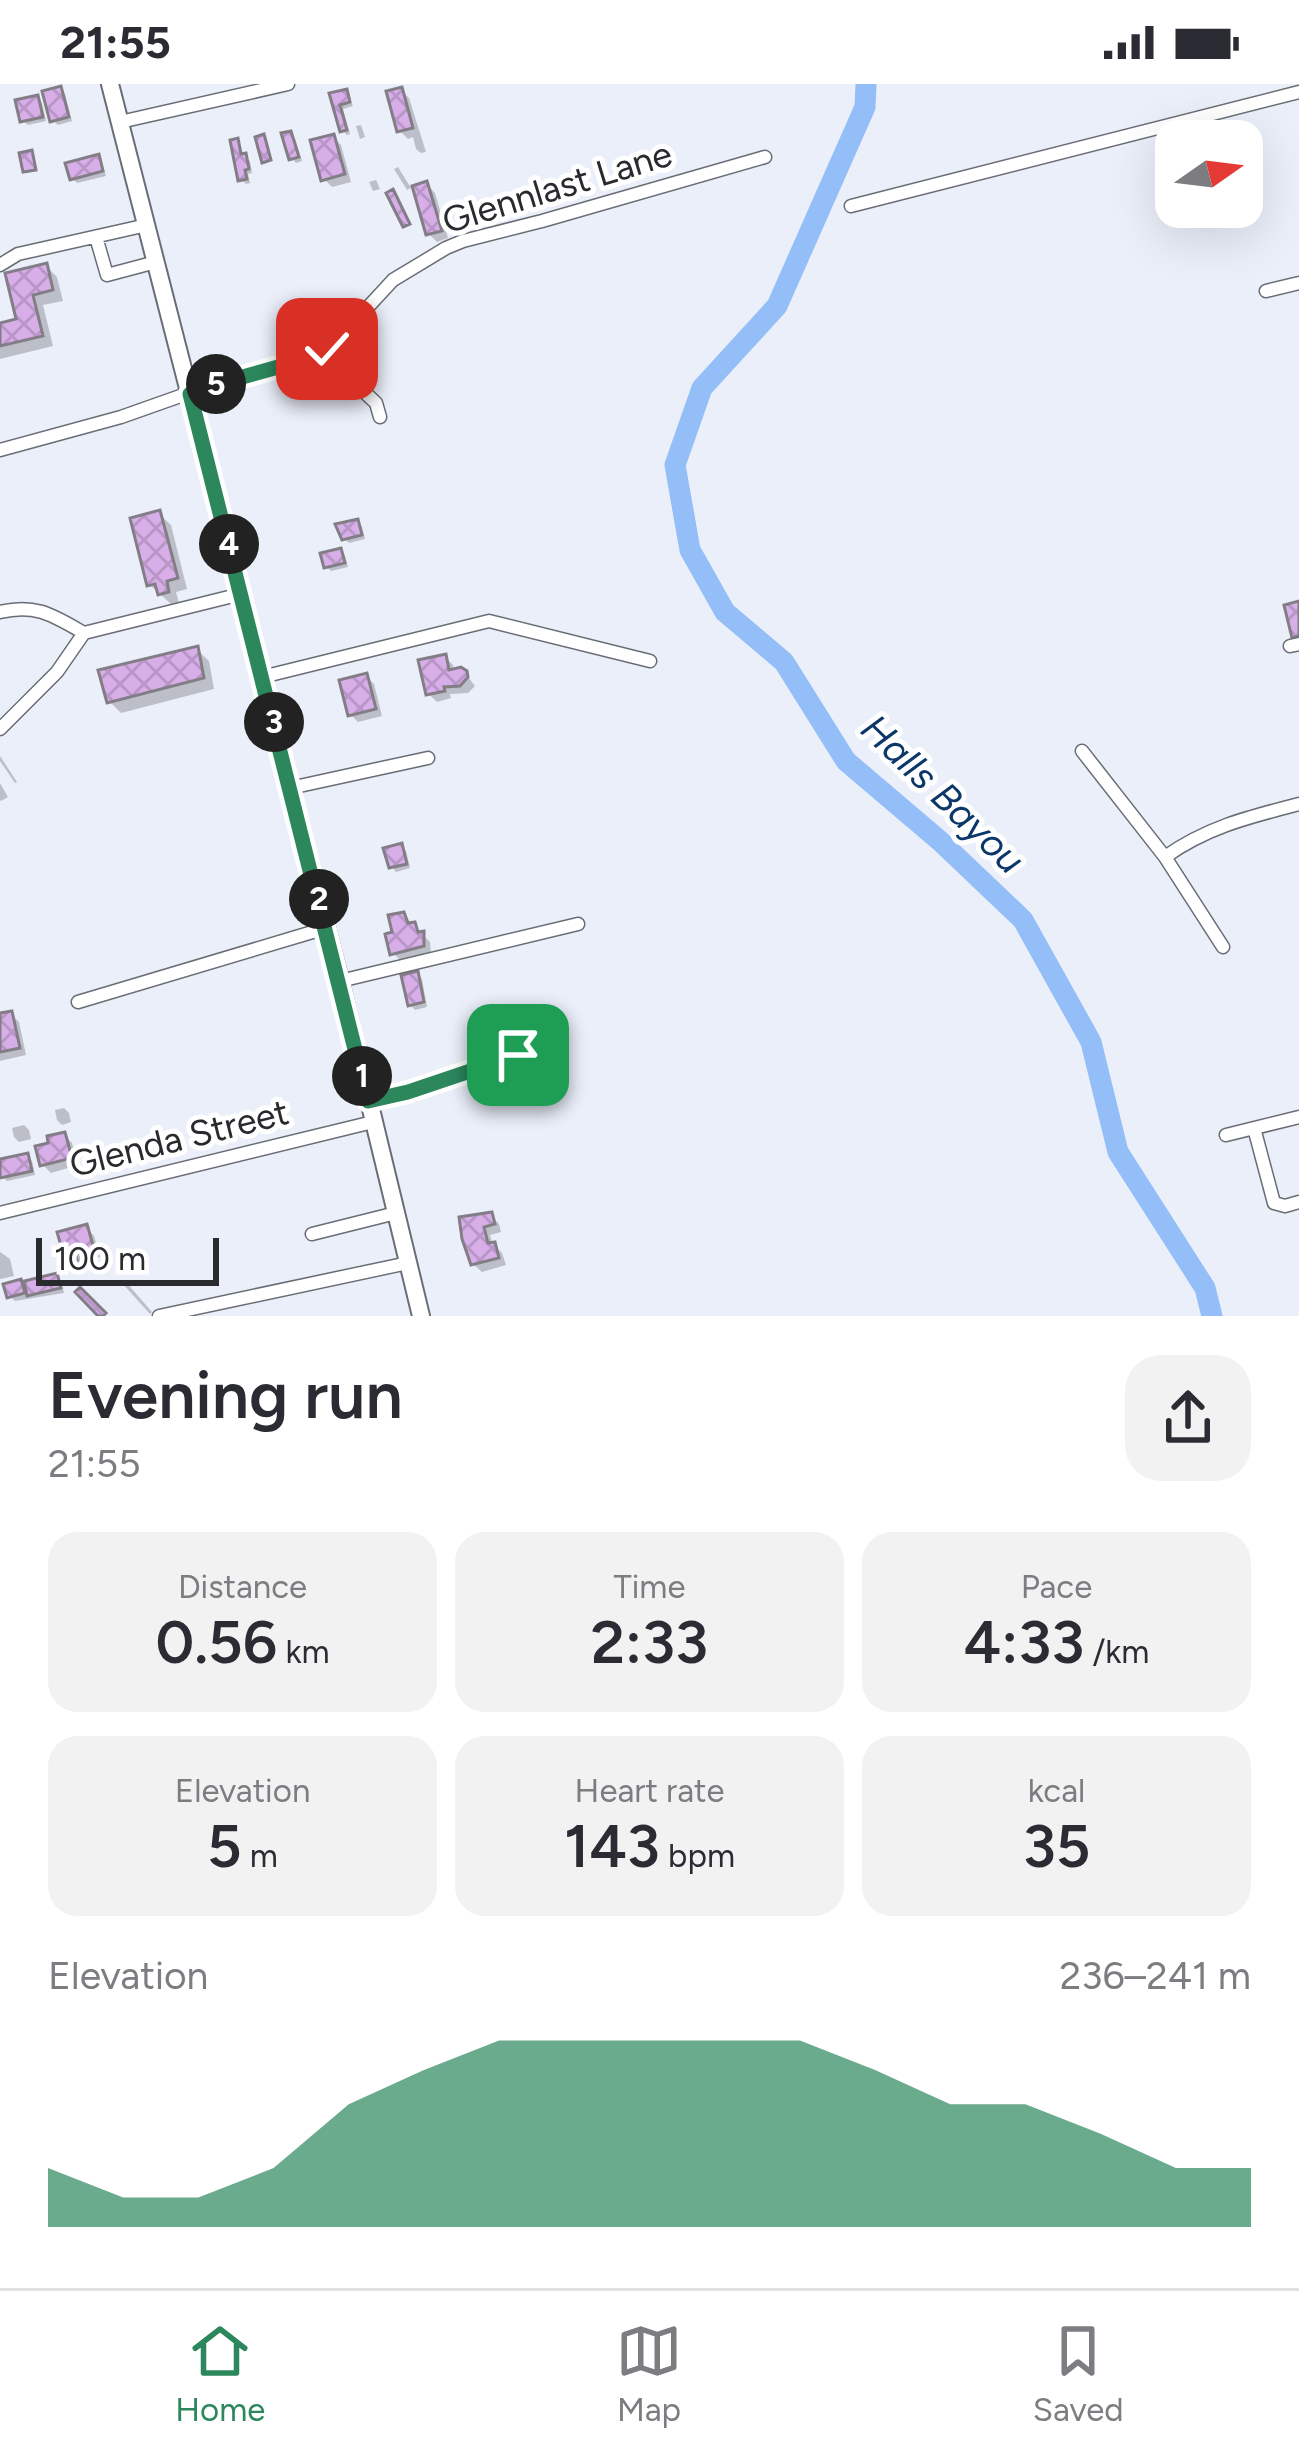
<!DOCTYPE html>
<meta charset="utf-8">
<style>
body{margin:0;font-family:Figtree,sans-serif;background:#f2f2f3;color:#2b2b33;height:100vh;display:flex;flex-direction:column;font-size:45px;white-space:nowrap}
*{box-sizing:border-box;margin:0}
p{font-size:39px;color:#7c7c81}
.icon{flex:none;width:66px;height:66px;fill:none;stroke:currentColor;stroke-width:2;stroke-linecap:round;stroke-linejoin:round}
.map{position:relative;height:1232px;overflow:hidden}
.details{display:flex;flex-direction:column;background:#fff;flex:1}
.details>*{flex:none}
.needle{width:78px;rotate:76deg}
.fabs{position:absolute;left:1155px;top:36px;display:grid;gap:24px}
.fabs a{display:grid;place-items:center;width:108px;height:108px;border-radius:24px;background:#fff;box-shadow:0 12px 48px #0002;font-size:60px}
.scale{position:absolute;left:36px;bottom:30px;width:183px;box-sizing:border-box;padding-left:12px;border:6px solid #282a2e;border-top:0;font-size:33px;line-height:42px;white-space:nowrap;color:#282a2e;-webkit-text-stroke:9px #fff;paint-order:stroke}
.pin{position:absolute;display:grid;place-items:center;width:102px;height:102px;color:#fff;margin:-51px;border-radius:24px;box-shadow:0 6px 18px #0006}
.km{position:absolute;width:60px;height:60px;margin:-30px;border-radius:50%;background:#222;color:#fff;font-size:33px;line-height:60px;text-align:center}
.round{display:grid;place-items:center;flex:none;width:126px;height:126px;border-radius:36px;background:#f2f2f3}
.overview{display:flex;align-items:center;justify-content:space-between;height:204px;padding:0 48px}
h1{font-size:66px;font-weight:600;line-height:90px}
.stats{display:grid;grid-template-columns:repeat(3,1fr);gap:18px;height:204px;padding:12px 48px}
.stats div{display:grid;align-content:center;border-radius:30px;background:#f2f2f3;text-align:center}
.stats b{font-size:60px;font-weight:600}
.stats small{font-size:33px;font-weight:400}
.stats p{font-size:33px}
.chart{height:336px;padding:24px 48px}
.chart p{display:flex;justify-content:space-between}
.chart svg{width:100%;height:216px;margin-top:12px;fill:#2c875d;opacity:.7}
.status{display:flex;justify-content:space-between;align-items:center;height:84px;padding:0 60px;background:#fff;direction:ltr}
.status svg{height:33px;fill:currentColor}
.dock{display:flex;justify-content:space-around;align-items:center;height:168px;border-top:3px solid #e1e1e2;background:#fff;font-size:33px;color:#7c7c81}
.dock a{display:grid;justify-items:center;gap:6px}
.dock .current{color:#2c875d}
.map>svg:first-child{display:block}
.shadow{fill:#0003}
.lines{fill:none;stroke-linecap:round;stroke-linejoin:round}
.river{stroke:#93bef7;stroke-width:21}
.building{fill:url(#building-cross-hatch);stroke:#837d86;stroke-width:3}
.minor-casing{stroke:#696d76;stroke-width:15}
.major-casing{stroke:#696d76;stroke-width:20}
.minor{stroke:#fff;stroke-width:12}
.major{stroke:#fff;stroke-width:16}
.route-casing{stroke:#fff;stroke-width:24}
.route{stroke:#2c875d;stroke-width:15}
.labels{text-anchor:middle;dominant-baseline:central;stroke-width:10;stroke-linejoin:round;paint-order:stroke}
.street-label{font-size:36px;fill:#282a2e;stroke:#fff}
.water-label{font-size:39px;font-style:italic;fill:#0c3769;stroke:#fff}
</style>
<div class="status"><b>21:55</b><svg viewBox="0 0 49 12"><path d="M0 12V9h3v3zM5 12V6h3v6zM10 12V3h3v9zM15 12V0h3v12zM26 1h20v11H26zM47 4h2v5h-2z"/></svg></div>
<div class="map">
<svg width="1299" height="1232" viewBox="0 0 1299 1232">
<defs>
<pattern id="building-cross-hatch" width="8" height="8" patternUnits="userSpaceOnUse" patternTransform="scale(3)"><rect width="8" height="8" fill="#d8aee9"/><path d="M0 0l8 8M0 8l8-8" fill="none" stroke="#b996c8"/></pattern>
</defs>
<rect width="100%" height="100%" fill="#ebeffa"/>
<path class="shadow" d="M60,5L65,10L72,37L58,41L53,36Z
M401,6L409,14L426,68L421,69L416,65L413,53L408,55L400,47Z
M346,8L353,22L343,25L350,50L347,51L342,46L333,11Z
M37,14L42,19L46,37L28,41L23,37Z
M361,41L365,53L360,55L356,42Z
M291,50L295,55L302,77L296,79L292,74Z
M333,53L341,61L351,98L332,103L324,95Z
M237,57L241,62L243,72L250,77L252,89L248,90L250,99L246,100L241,95Z
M98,73L102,78L106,92L77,99L72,94Z
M398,83L411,104L407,106L394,85Z
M376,96L380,105L373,107L369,98Z
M427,101L435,109L448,154L437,158L429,150Z
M46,182L57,193L63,217L43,221L53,262L0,275V242L19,238Z
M159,430L171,441L187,505L176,508L179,519L172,521L150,501Z
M357,439L362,443L365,455L349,459L344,454Z
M340,467L345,472L348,483L331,487L326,482Z
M197,566L209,577L214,605L121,629L109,617Z
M445,573L453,581L454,588L465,589L475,602L468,609L450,610L451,614L437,618L429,610Z
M366,592L374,600L382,632L358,638L350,630Z
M0,672L17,698L15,699L0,677Z
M0,699L8,713L1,717L0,716Z
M401,762L406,767L410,784L396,788L392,783Z
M403,831L430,858L431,870L401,877L393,869L396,850Z
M417,891L422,895L427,923L415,926L410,921Z
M11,930L19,938L26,971L0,977V932Z
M64,1024L69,1029L71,1038L62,1041L57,1036L55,1026Z
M24,1041L29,1046L31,1055L19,1058L14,1053L12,1044Z
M64,1051L72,1059L78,1081L51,1089L43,1081Z
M27,1072L32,1077L35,1091L7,1097L2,1092L0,1078Z
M491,1132L499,1140L501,1148L490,1151L493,1161L502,1169L506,1181L482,1188L473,1180L465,1154Z
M86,1144L94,1152L100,1173L81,1178L83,1184L76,1185L68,1177Z
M0,1168L10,1175L14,1192L0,1195Z
M56,1192L61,1197L64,1209L15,1217L10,1212L7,1202Z
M125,1197L152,1228L150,1230L122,1199Z"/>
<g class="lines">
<path class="river" d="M866,0L865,23L777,222L702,304L675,381L690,466L725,528L784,578L846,677L940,757L1023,836L1091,958L1118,1068L1205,1204L1212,1232"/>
</g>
<path class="building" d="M61,2L69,33L50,38L42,7Z
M402,3L413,44L397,48L386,7Z
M347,5L350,18L340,21L347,46L340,48L329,9Z
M38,11L43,33L20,38L15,16Z
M291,47L299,73L289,76L281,49Z
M264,50L271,76L262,79L255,53Z
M334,50L345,90L321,97L310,56Z
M238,54L241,70L246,69L249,85L245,86L247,95L238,97L230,56Z
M32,66L36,86L23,88L19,69Z
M99,70L103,87L70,96L65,79Z
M427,97L442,147L426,151L412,102Z
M393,105L410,140L403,143L386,109Z
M47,179L53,206L33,211L43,252L0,262V239L16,235L5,189Z
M160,426L178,494L167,497L169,508L158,511L155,500L147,502L130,434Z
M358,435L362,451L342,456L335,440Z
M341,464L345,479L324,484L320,469Z
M1299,517V552L1292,554L1284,521Z
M198,562L204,594L107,619L98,586Z
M446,570L449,586L461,583L467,587L468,593L460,602L444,603L445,607L426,611L418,576Z
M367,589L376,625L348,632L339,596Z
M402,759L407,780L389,784L383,764Z
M404,828L408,839L415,838L418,848L424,847V862L390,871L385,850L392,848L388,831Z
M418,887L424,918L408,922L401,891Z
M12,927L20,964L0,968V929Z
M65,1048L72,1074L40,1082L35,1062L48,1059L47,1052Z
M28,1069L32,1087L0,1094V1075Z
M492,1128L495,1140L484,1143L488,1159L495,1158L499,1174L471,1181L462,1155L459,1133Z
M87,1140L94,1165L75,1170L77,1176L66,1179L57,1148Z
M57,1189L61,1204L27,1212L24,1197Z
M21,1195L25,1209L7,1214L3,1200Z
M80,1203L106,1229L103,1232H98L75,1208Z"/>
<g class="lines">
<defs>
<path id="minor" d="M120,38L288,0
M851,122L1299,8
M96,153L107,191L156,178
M0,181L18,170L147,141
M1266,207L1299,199
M327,265L345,290L376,319L380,333
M0,366L121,333L203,304L314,273L344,249L393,196L446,164L463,157L542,137L765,73
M0,528C36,519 54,532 84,549L241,510
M1290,562L1299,560
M262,593L489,537L650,577
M0,645L57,588L84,549
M1082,667L1165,773L1223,863
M290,704L428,674
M1165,773C1207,743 1249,733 1299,720
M340,897L578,840
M78,918L326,844
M368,1017L408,1008L490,983L518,971L540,953
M1254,1044L1274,1119L1285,1122L1299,1118
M1226,1051L1299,1033
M0,1129L373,1038
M312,1150L396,1129
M159,1232L408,1179"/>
<path id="major" d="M110,0L340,897L421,1232"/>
</defs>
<use href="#minor" class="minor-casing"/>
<use href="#major" class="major-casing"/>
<use href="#minor" class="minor"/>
<use href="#major" class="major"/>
</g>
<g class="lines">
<defs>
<path id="route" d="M327,265L314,273L203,304L190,310L368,1017L408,1008L518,971"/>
</defs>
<use href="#route" class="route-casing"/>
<use href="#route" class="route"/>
</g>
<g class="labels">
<g class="street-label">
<text transform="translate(557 103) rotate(-17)">Glennlast Lane</text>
<text transform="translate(179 1054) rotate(-14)">Glenda Street</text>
</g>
<g class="water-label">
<text transform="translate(943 710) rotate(44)">Halls Bayou</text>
</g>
</g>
</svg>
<div class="fabs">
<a><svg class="needle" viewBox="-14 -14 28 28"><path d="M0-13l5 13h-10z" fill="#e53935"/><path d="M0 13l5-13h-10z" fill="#7c7c81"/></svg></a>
</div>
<div class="scale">100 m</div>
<div class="pin" style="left:518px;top:971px;background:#1e9e55"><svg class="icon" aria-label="arrive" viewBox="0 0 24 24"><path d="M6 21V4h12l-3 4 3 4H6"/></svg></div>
<div class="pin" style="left:327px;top:265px;background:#d93025"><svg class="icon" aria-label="check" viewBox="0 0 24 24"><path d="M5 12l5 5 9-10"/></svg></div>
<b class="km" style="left:362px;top:992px">1</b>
<b class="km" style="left:319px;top:815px">2</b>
<b class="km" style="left:274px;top:638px">3</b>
<b class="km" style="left:229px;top:460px">4</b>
<b class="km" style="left:216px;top:300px">5</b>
</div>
<section class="details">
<div class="overview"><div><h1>Evening run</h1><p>21:55</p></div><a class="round"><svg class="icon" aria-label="share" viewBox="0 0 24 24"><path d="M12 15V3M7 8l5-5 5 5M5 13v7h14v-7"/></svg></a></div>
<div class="stats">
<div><p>Distance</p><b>0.56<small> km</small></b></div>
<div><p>Time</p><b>2:33</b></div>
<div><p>Pace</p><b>4:33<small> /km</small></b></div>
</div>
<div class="stats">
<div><p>Elevation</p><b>5<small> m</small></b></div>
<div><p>Heart rate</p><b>143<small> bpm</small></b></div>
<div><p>kcal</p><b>35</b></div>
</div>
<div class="chart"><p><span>Elevation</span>236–241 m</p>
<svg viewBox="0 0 160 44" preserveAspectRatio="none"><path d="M0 44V32L10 38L20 38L30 32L40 19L50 12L60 6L70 6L80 6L90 6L100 6L110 12L120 19L130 19L140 25L150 32L160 32V44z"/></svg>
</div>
</section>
<nav class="dock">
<a class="current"><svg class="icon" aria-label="home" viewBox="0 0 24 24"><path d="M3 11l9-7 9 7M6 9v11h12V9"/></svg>Home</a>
<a><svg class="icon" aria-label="map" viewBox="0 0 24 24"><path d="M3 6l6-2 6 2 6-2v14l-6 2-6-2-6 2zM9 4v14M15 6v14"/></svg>Map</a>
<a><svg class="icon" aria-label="saved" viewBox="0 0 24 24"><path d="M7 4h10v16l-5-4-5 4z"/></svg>Saved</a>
</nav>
